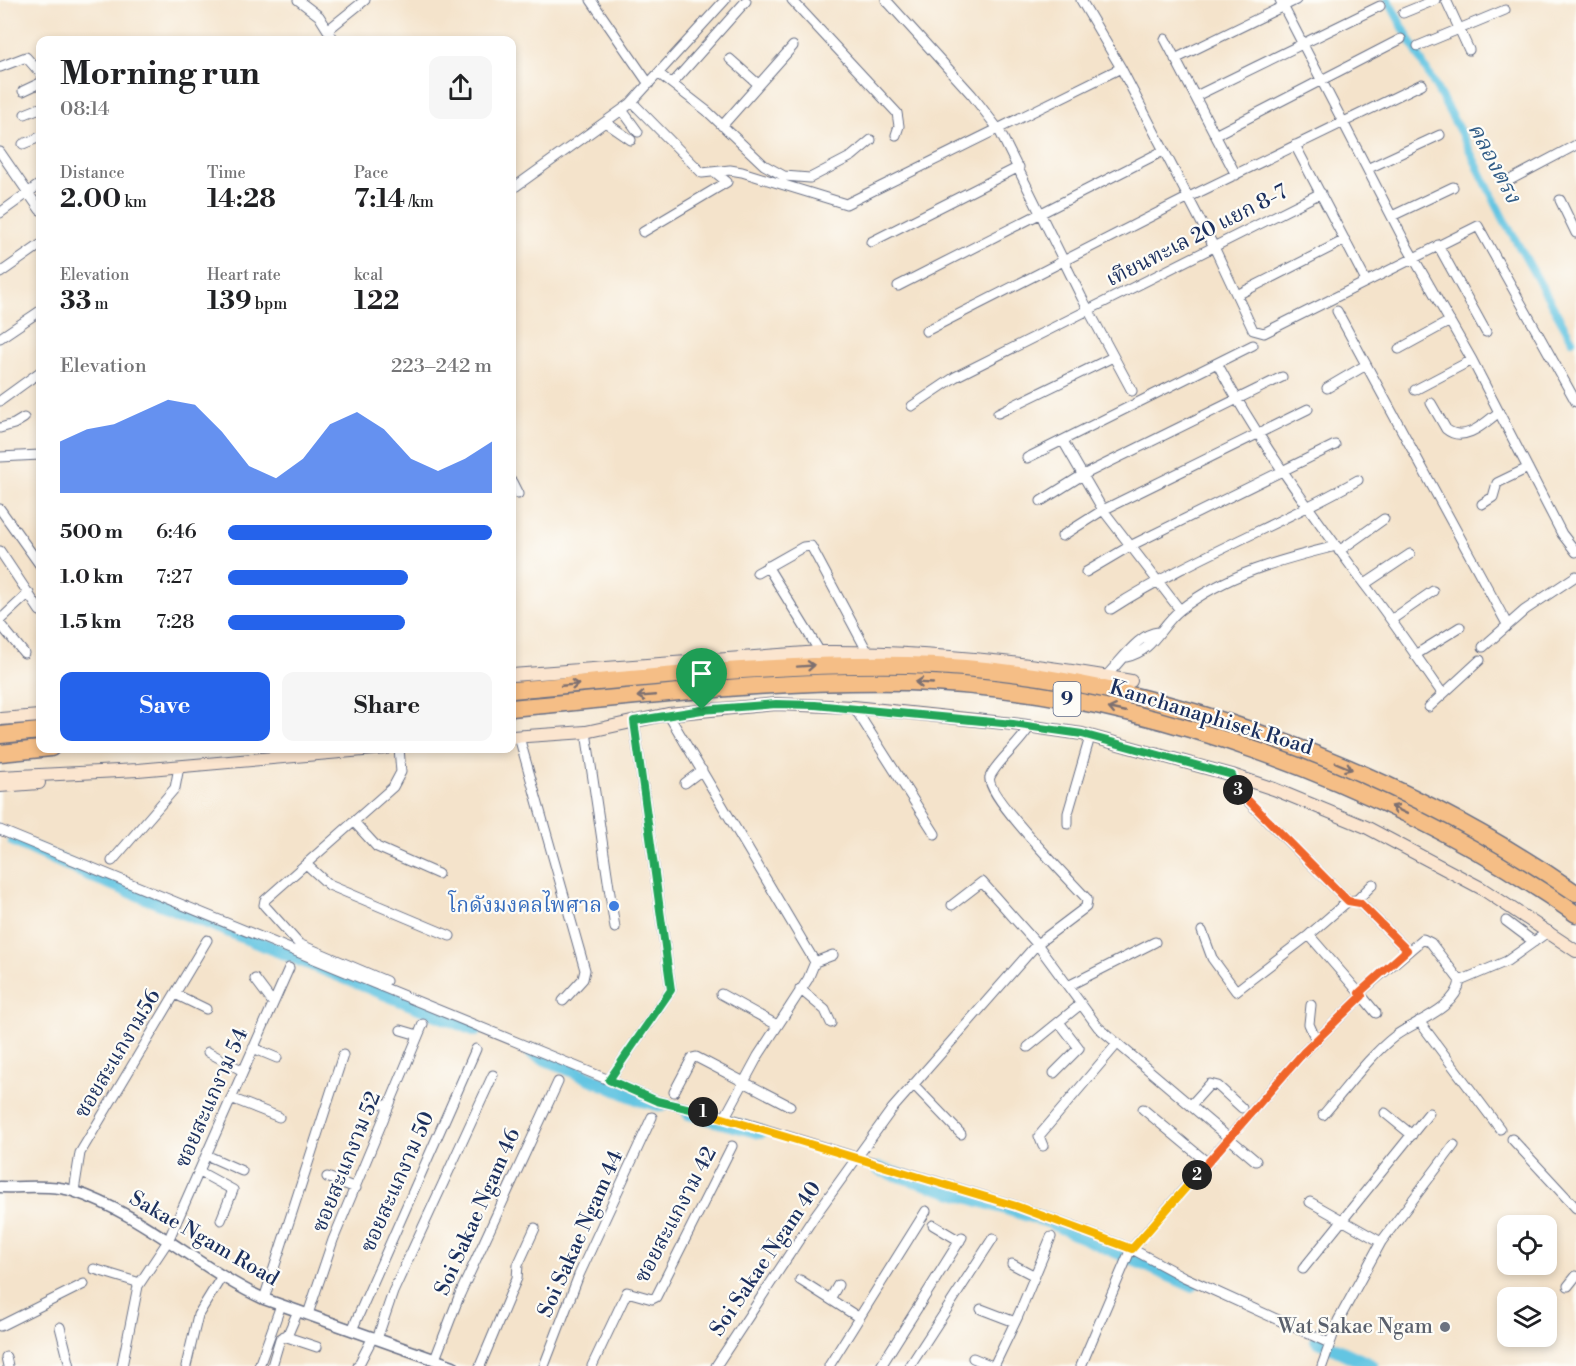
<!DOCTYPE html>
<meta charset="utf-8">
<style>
body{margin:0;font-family:"Libre Bodoni","Noto Serif Thai",serif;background:#f6f6f6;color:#202124;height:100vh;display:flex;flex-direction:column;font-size:22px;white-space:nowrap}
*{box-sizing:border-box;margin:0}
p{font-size:20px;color:#757577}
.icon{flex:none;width:33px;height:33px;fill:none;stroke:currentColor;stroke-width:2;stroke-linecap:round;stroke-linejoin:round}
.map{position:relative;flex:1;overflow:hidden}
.details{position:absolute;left:36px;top:36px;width:480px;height:717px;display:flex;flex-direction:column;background:#fff;border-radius:12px;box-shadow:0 3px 9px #0003}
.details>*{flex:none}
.tools{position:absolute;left:1497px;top:1215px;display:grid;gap:12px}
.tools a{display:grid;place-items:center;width:60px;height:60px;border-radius:12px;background:#fff;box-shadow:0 3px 9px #0003;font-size:30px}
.pin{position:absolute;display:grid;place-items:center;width:51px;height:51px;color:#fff;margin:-62px -26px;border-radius:50% 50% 50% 0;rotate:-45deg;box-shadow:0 0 6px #0007}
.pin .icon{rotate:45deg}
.km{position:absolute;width:30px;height:30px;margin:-15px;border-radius:50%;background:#222;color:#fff;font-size:16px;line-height:30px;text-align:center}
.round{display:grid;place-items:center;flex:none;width:63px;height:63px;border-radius:12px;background:#f6f6f6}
.headline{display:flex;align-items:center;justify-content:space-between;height:102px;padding:0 24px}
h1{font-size:33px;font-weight:800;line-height:45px}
.metrics{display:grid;grid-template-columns:repeat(3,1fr);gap:9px;height:102px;padding:6px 24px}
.metrics div{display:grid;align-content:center}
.metrics b{font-size:26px;font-weight:800}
.metrics small{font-size:16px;font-weight:400}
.metrics p{font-size:16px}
.chart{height:168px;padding:12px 24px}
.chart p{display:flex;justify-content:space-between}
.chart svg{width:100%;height:108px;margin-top:6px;fill:#2563eb;opacity:.7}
.button{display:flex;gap:12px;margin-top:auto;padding:12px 24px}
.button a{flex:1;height:69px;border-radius:12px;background:#2563eb;color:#fff;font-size:24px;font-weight:800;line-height:69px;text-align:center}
.button a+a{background:#f6f6f6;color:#202124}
ul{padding:0 24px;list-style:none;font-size:20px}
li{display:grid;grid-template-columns:96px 72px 1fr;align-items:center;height:45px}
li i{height:15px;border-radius:8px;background:#2563eb}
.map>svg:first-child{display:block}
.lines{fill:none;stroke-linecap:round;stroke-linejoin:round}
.canal{stroke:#64c5e2;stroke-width:8}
.river{stroke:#64c5e2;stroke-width:14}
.minor-casing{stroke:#676e84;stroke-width:11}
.tertiary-casing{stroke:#676e84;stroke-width:13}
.secondary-casing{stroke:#676e84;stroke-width:14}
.motorway-casing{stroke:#676e84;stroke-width:19}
.minor{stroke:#fff;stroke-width:9}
.tertiary{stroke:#fff;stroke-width:10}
.secondary{stroke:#fbe5cf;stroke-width:12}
.motorway{stroke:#f5be86;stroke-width:16}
.oneway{stroke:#7d6f70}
.split-1-casing{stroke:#fff;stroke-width:12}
.split-2-casing{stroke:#fff;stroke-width:12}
.split-3-casing{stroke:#fff;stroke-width:12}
.split-4-casing{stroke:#fff;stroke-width:12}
.split-1{stroke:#22a559;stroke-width:8}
.split-2{stroke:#f5b400;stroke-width:8}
.split-3{stroke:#f0652b;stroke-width:8}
.split-4{stroke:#22a559;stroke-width:8}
.shop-dot{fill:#3f7fe0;stroke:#fdfcf7;stroke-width:2}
.worship-dot{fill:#6b7280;stroke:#fdfcf7;stroke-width:2}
.labels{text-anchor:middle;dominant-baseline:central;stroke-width:4.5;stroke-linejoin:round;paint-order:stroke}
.shield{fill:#fdfcf7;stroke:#5f6c8c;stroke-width:1.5}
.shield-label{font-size:20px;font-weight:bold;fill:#1b2f5e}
.street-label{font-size:21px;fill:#1b2f5e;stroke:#fdfcf7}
.shop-label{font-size:21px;fill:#366cbe;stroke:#fdfcf7;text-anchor:end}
.worship-label{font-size:21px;fill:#5b616d;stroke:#fdfcf7;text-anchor:end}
.water-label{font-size:22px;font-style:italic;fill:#315c86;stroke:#fdfcf7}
</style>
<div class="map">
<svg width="1576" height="1366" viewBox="0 0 1576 1366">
<rect width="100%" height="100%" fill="#fdfcf7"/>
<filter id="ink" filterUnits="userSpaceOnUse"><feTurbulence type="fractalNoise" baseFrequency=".0167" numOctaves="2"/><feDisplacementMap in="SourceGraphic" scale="12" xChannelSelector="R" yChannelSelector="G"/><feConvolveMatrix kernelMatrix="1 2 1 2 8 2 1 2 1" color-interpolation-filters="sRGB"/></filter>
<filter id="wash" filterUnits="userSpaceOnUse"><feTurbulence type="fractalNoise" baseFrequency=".008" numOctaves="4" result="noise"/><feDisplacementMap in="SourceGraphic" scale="24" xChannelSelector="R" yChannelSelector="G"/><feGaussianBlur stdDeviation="1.35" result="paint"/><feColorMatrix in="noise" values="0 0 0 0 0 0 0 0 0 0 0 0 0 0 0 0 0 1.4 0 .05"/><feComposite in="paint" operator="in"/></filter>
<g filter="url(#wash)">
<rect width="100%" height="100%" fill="#f4e3cb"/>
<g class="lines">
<path class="canal" d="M1388,0L1462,135L1503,218L1572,340"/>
<path class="river" d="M14,840L93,876L476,1030
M532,1053L642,1100L662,1105
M689,1113L760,1132
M879,1169L1048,1221L1192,1285
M1317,1340L1372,1366"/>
</g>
</g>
<g filter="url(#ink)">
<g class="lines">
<defs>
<path id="minor" d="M298,0L319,16L334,40
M591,0L649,84
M792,0L897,113L899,126L896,135
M886,0L972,95L999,130L1082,298L1132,391
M1081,0L1121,68
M1280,0L1408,248L1472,360L1562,534L1576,552
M1446,0L1469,50
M1403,13L1435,0
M329,29L365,0
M1165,39L1236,175
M1418,46L1505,10
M730,59L758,84
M1175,59L1296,0
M0,67L26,57L40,73
M658,73L707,111L764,165L784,176L810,178L852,156L871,140
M673,83L746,1
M23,91L40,83
M1196,96L1380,6
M632,102L702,173L730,170L742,172L846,204L1121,68L1214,247L1253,330L1264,333L1478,226L1576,402
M622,110L638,132
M25,114L40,108
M605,122L631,140
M722,126L793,46
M1215,135L1401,39
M23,144L40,137
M1295,145L1366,281
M0,152L40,210
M1369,168L1440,135
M1508,181L1576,145
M512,189L630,104L725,0
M1560,200L1576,233
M0,213L40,184
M1392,216L1453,187
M643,232L727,182L716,173
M871,242L1019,167
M1438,245L1486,332
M0,273L40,245
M898,286L1163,151
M1237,295L1345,240
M1337,311L1507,624
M926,331L1187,198L1422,84
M0,338L40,311
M1399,349L1450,321
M1217,363L1253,345
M1327,388L1366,365
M1415,390L1472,360
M0,401L40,372
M1431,403L1446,429C1464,444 1485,423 1499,412
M912,406L955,377L1321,193
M998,413L1113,357
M0,428L14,424L24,418
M1063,441L1103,510L1180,610
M0,457L40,455
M1027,458L1217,363C1259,443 1312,513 1365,585C1392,620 1417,657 1442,693
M512,482L518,494
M1041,501L1081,476L1282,377
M1482,504L1493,497L1497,483L1528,468
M0,509L40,565
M1062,536L1103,510L1308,409
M0,551L40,611
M1339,551L1384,519
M767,566L820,652
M1086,572L1130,546L1335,445
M757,573L803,547L811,546L867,651
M1365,584L1410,554
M1111,609C1189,559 1277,526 1358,480
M0,620L29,593
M1391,620L1433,591
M0,624L24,653
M1483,647L1525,610L1576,576
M1415,655L1460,627
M1126,657C1153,652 1160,626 1180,610C1224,575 1282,559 1336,546
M1105,677C1120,663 1139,633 1158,632
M854,707L935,834
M1429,707L1480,660
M668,714L815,962L808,979L758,1056L725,1117
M634,721L671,990L609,1080L657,1101L725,1117L1016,1206L1132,1249L1184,1277L1329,1343
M586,732L615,928
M519,737L585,970L583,979L563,1001
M685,783L702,770
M354,822L377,847L438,874
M1068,824V813L1090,737
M0,830L609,1080
M112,861L175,788L179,767
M306,864L329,885L450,936
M1357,900L1373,884
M1348,901L1357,900L1407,950
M952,905L982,882L1037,944L1098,1027L1256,1161
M1506,921L1534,942
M1202,931L1212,958L1236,991L1309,935L1348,901L1240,793L1232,775
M815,962L833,955
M255,979L273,1003
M386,981L299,944L264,905L265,900L393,787L401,772L399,748
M1068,986L1155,942
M800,989L825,1010L831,1023
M1359,993L1423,939L1431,943L1460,981L1507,961L1549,931
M175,994L206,1009
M721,994L777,1025
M1362,996L1376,1013
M1311,1005L1309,1024L1316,1040
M1419,1021L1500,1129
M401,1030L418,1035
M1028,1047L1081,1004
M253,1048L277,1058
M208,1052L243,1071
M1054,1073L1079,1048L1059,1022
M913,1084L961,1134
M674,1092L692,1058L696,1057L790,1106
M231,1098L279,1117
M375,1102L389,1106
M1191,1105L1210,1084L1218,1086L1242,1108
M1143,1109L1208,1163
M1385,1113L1412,1135
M1323,1115C1346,1089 1368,1057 1395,1036C1415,1021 1456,1009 1460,981
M1512,1139L1576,1208
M1043,1146L1039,1136L1117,1044
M206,1155L242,1171
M200,1172L233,1190L221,1220
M327,1177L356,1188
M74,1191L80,1153L207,940
M1310,1202L1381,1242
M933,1225L960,1241
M1012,1264L1035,1276
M94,1269L140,1283
M1303,1269L1429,1113
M800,1280L858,1317
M1568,1286L1576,1276
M264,1299L343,1055
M830,1299L838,1285
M981,1309L1015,1322
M308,1314L333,1240L423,1024
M0,1326L84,1284
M60,1327L70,1366
M352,1330L476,1049
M284,1336L317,1347
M377,1339L393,1292L493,1075
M6,1357L8,1366
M973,1358L992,1366
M435,1359L460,1294L558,1082
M122,1366L138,1286L168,1241L289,968
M186,1366L198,1315L222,1276
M259,1366L281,1305
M272,1366L280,1339L288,1334L298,1311
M358,1366L373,1337
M480,1366L517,1278L518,1265L535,1228
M544,1366L579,1275L652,1117
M592,1366L627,1292L652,1299L656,1297L732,1146
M716,1366L814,1217L892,1109L1037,944L1086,907L1087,899C1072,882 984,794 990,777C996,762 1021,743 1030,726
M829,1366L926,1211
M881,1366L962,1237
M910,1366L993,1238
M994,1366L1018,1316L1051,1237
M1081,1366L1130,1251L1304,1052L1362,996L1309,935
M1322,1366L1338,1321L1381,1242L1454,1145"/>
<path id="tertiary" d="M0,1187C23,1188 52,1184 73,1191C143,1214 198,1268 264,1299L453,1366"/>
<path id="secondary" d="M512,675L820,652C925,651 1027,662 1131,681
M0,719L40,716
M512,737L586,732L668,714L776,704L854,707L1013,724L1082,734L1232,775L1274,789L1366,827L1481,888L1576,951
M0,777L138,770L386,748
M0,786L39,783"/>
<path id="motorway" d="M512,690C643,678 775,663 907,665C1136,670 1389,764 1576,893
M512,708C643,696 775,679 908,682C1137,688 1389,783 1576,914
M0,735L40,731
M0,753L51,748"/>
</defs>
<use href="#minor" class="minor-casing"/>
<use href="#tertiary" class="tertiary-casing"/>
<use href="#secondary" class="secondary-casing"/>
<use href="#motorway" class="motorway-casing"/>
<use href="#minor" class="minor"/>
<use href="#tertiary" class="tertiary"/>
<use href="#secondary" class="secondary"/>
<use href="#motorway" class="motorway"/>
</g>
<defs><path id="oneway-shaft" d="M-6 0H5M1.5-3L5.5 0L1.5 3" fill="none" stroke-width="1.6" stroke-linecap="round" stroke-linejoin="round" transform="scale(1.5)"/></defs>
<g class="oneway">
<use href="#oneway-shaft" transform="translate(806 666) rotate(-4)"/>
<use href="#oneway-shaft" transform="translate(924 683) rotate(-177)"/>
<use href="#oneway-shaft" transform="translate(570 685) rotate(-5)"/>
<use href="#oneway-shaft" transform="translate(646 696) rotate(175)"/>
<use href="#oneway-shaft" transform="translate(1117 710) rotate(-168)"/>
<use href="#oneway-shaft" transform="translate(1344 766) rotate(23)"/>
<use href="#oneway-shaft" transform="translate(1399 810) rotate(-154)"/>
</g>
</g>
<g class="lines" filter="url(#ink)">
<defs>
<path id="split-1" d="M702,710L634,721L671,990L609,1080L657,1101L703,1112"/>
<path id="split-2" d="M703,1112L1016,1206L1132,1249L1197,1175"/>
<path id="split-3" d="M1197,1175L1304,1052L1362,996L1359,993L1407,950L1360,903L1348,901L1238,790"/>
<path id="split-4" d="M702,710L776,704L815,705L1013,724L1082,734L1232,775L1238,790"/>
</defs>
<use href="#split-1" class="split-1-casing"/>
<use href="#split-2" class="split-2-casing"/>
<use href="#split-3" class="split-3-casing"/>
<use href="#split-4" class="split-4-casing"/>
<use href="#split-1" class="split-1"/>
<use href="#split-2" class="split-2"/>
<use href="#split-3" class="split-3"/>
<use href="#split-4" class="split-4"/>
</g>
<circle class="shop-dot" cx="614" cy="906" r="6"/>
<circle class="worship-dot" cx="1445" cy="1327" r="6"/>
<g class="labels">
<rect class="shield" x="1053.5" y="682" width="27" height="34" rx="4.5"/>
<g class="shield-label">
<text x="1067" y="699">9</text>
</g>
<g class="street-label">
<text transform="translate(1197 236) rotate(-27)">เทียนทะเล 20 แยก 8-7</text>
<text transform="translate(1211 718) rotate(17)">Kanchanaphisek Road</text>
<text transform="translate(118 1054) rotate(-59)">ซอยสะแกงาม56</text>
<text transform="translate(212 1098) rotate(-66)">ซอยสะแกงาม 54</text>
<text transform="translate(347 1162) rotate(-68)">ซอยสะแกงาม 52</text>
<text transform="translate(398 1182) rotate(-66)">ซอยสะแกงาม 50</text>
<text transform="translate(478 1212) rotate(-66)">Soi Sakae Ngam 46</text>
<text transform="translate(676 1215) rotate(-62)">ซอยสะแกงาม 42</text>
<text transform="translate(581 1234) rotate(-66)">Soi Sakae Ngam 44</text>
<text transform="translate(204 1239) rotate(30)">Sakae Ngam Road</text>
<text transform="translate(766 1259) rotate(-56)">Soi Sakae Ngam 40</text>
</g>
<g class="shop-label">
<text x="602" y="906">โกดังมงคลไพศาล</text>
</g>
<g class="worship-label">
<text x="1433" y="1327">Wat Sakae Ngam</text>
</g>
<g class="water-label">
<text transform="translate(1494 163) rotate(62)">คลองตรง</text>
</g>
</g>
</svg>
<div class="tools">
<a><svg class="icon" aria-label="locate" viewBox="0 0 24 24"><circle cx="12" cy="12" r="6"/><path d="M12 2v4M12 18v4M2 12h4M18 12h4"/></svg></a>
<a><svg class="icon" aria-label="layers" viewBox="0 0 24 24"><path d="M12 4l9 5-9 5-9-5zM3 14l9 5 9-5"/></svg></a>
</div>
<div class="pin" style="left:702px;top:710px;background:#1e9e55"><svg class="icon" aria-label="arrive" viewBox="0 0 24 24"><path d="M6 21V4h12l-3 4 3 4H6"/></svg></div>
<b class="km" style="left:703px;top:1112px">1</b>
<b class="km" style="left:1197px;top:1175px">2</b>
<b class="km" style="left:1238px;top:790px">3</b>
<section class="details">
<div class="headline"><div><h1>Morning run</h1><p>08:14</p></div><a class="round"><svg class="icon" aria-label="share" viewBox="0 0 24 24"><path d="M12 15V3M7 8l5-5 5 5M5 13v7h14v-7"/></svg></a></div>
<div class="metrics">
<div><p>Distance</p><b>2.00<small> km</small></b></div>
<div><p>Time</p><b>14:28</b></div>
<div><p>Pace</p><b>7:14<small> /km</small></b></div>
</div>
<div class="metrics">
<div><p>Elevation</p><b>33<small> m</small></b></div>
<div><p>Heart rate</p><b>139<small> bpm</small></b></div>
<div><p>kcal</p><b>122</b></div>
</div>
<div class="chart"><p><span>Elevation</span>223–242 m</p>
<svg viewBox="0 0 160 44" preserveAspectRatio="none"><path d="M0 44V23L10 18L20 16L30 11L40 6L50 8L60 19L70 33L80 38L90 30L100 16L110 11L120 18L130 30L140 35L150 30L160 23V44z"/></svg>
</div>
<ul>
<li><b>500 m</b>6:46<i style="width:100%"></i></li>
<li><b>1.0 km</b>7:27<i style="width:68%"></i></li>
<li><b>1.5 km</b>7:28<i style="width:67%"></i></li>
</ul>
<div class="button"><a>Save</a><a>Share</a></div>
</section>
</div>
